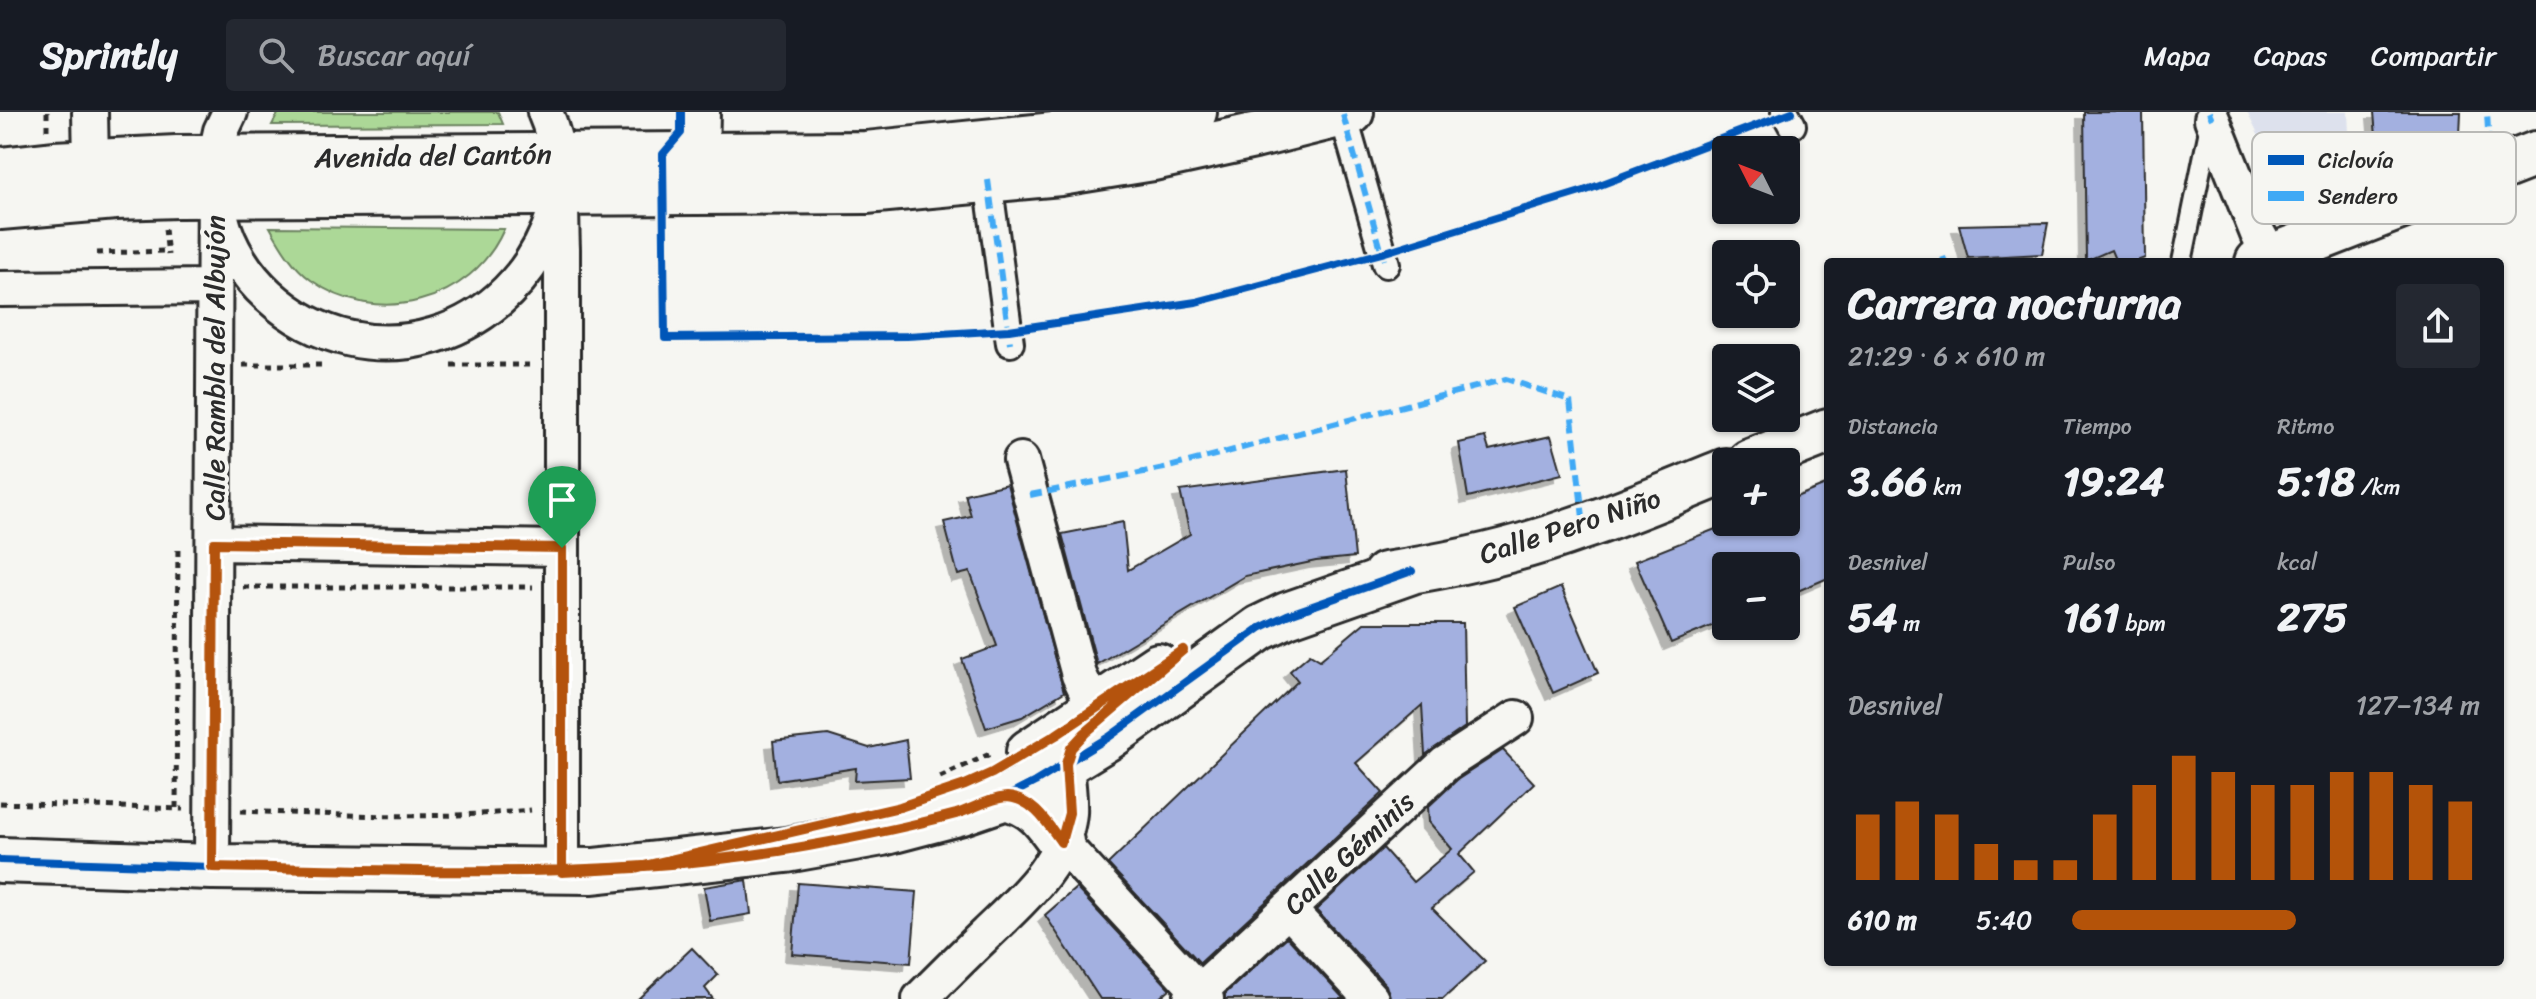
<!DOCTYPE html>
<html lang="es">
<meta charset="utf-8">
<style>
body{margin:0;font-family:Sriracha,sans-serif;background:#242831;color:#f1f3f6;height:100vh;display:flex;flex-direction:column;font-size:30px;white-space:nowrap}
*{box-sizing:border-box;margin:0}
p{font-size:26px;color:#9ea1a6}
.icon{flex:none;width:44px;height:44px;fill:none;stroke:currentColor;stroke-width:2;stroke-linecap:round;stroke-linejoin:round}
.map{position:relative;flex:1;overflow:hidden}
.sheet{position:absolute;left:1824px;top:146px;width:680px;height:708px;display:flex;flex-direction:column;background:#171b24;border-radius:8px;box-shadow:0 2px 6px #0004}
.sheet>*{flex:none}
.needle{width:52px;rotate:312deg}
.buttons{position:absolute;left:1712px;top:24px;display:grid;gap:16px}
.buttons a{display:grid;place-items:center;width:88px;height:88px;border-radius:8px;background:#171b24;box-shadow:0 2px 6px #0004;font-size:40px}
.pin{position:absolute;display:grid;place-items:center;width:68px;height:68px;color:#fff;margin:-82px -34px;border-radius:50% 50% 50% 0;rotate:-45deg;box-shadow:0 0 8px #0007}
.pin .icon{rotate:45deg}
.round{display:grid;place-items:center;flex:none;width:84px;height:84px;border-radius:8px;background:#242831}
.head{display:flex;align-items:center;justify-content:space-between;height:136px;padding:0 24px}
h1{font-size:44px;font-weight:800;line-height:60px}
.metrics{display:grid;grid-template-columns:repeat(3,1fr);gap:12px;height:136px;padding:8px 24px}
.metrics div{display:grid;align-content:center}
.metrics b{font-size:40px;font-weight:800}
.metrics small{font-size:22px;font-weight:400}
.metrics p{font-size:22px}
.chart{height:224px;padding:16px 24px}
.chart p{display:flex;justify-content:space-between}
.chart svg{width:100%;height:144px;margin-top:8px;stroke:#b45309;stroke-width:6}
ul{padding:0 24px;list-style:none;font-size:26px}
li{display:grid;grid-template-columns:128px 96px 1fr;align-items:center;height:60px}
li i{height:20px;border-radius:10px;background:#b45309}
header{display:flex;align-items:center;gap:48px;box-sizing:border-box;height:112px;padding:0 40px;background:#171b24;border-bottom:2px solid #363941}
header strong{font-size:38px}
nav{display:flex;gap:44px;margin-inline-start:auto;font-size:28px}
.search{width:560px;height:72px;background:#242831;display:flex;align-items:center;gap:20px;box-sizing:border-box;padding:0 28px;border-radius:8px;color:#9ea1a6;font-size:30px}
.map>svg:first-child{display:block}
.built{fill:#dde1ed}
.green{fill:#acd897;stroke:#6c8261;stroke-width:2}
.building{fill:#a3b0e0;stroke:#2b2b2b;stroke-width:2;filter:url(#shadow)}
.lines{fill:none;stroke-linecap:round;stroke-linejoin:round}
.service-casing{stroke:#2b2b2b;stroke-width:24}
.pedestrian-casing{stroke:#2b2b2b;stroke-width:32}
.minor-casing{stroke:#2b2b2b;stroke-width:40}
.tertiary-casing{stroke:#2b2b2b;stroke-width:50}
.secondary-casing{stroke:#2b2b2b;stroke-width:50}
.path{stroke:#2b2b2b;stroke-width:5;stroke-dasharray:6 6;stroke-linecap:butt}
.service{stroke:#f6f6f2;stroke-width:18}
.pedestrian{stroke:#f6f6f2;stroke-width:26}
.minor{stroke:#f6f6f2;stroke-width:34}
.tertiary{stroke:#f6f6f2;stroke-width:44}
.secondary{stroke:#f6f6f2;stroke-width:44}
.quiet{stroke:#3fa9f5;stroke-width:6;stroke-dasharray:12 6;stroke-linecap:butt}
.cycleway-casing{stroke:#f6f6f2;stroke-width:13}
.cycleway{stroke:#0057b8;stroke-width:8}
.route-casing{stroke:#fff;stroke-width:16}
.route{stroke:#b45309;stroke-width:10}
.labels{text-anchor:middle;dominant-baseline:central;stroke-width:8;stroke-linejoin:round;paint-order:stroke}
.street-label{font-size:28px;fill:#2b2b2b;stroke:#f6f6f2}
.key{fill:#f6f6f2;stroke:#b9b9b6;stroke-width:2}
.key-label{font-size:22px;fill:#2b2b2b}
</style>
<header>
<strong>Sprintly</strong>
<div class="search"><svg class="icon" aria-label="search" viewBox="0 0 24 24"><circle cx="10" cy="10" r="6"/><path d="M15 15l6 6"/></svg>Buscar aquí</div>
<nav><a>Mapa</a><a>Capas</a><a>Compartir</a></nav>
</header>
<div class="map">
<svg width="2536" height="887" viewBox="0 0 2536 887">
<defs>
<filter id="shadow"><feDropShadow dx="-7" dy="7" stdDeviation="0" flood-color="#0004"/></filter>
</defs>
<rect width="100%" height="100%" fill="#f6f6f2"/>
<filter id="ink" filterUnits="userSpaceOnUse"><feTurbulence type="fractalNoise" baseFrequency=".0125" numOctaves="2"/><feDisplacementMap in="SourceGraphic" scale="16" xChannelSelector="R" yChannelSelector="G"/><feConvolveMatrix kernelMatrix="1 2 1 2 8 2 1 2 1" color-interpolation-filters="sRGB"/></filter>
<g filter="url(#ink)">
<path class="built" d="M2247,0H2348L2351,65L2290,88Z"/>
<path class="green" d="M279,0H498L503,12L272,13Z
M270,115L504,117C472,191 376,216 311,168C293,155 281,135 270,115Z"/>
<path class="building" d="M2084,0H2143L2145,146L2134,150H2116L2111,138L2086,149Z
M2374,0H2461L2459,45L2379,62Z
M2048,111L2042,142L1968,146L1959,113Z
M1551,324L1562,362L1468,385L1459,331L1485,325L1489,338Z
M1346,357L1355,445L1316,449L1245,464L1097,552L1062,422L1123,410L1128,458L1190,422L1180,379Z
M1007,372L1064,580L1022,605L986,616L962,547L997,534L970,460L958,463L944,410L971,404L965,382Z
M1828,372V466L1786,484V454H1726V508L1671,531L1635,449L1733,410H1786V389Z
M1561,475L1598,561L1553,581L1515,495Z
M1364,511H1463L1465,615L1425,643L1422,593L1356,651L1383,681L1200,851L1108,752L1298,569L1290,559L1310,542L1320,548Z
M828,623L869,636L906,628L910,666L855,669L856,656L777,668L773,629Z
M1503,638L1534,671L1459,742L1474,760L1432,796L1485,849L1443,887H1390L1386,873L1316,798L1383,736L1413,770L1452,737L1429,710L1428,695L1457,668Z
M747,768L751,802L710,809L704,775Z
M798,771L917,780L911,851L792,842Z
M1076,776L1170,877L1158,887H1100L1045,803Z
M1287,825L1344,887H1225V882Z
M692,836L718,863L705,876L713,887H638Z"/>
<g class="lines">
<defs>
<path id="service" d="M2182,150L2210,13"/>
<path id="pedestrian" d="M1785,0L1792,13
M1343,3L1386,152
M988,68L1010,231"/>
<path id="minor" d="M90,0L91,50
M545,0C564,43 560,90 562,137V760
M2212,7L2258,122L2271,145
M701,42L702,0
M221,106C228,135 246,163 268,183C368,275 516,226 555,100
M0,177L214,175
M1021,348L1079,563L1095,597
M214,431L562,436
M1061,730L1206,887
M212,755L215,46L221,19L230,0
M1288,797L1371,887
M920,887C942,865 964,843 986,822C1021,788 1064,753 1069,701C1070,685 1067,668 1066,652
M1191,887L1445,652L1516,606"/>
<path id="tertiary" d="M2258,150L2536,42
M1750,350L1828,319
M1385,463C1452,453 1519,438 1582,415C1631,399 1678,378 1726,359
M1029,640L1158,554
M1006,685C1035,693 1044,706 1061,730
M0,748L212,755L593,759L786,738L882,721L962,700L1006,685L1035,670L1109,625L1260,516L1287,503L1412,459"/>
<path id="secondary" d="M0,58L54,52L177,46L866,42L1054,23L1148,10L1194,0
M0,95L115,85L178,83L866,79L1060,61L1153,46L1254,24L1351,0"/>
</defs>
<use href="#service" class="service-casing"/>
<use href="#pedestrian" class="pedestrian-casing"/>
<use href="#minor" class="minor-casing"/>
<use href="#tertiary" class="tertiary-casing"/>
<use href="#secondary" class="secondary-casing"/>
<path class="path" d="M47,0V19
M165,117L168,143
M97,141L167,139
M243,253H325
M451,253H533
M243,475H533
M940,665L992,641
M0,691L183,697
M176,696L178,432
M241,699C337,703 434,708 531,698"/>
<use href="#service" class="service"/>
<use href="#pedestrian" class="pedestrian"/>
<use href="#minor" class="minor"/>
<use href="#tertiary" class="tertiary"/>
<use href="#secondary" class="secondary"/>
<path class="quiet" d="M2209,0L2212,7
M1343,3L1384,148
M2474,67L2489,36L2487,0
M988,68L1010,231
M1943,145L1945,150
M1030,383L1169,355L1506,267L1570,288L1584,415"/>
<defs>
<path id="cycleway" d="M681,0V21L663,42L665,226L907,224L1009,218L1196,190L1382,141L1584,79L1792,0
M0,748L212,755L593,759L786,738L882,721L962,700L1006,685L1035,670L1109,625L1260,516L1287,503L1412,459"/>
</defs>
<use href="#cycleway" class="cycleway-casing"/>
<use href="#cycleway" class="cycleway"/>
</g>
</g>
<g class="lines" filter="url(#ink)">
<defs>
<path id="route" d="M562,436L214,431L212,755C411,758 611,770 808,734C858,725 907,715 956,702C969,698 994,685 1007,685C1032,686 1048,712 1061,730L1069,701L1066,652L1071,636L1085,621L1183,538L1056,623L992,661L965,673L900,695L635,756L562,760V436"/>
</defs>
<use href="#route" class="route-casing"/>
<use href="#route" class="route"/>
</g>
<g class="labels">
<g class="street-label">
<text transform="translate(433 44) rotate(-1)">Avenida del Cantón</text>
<text transform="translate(214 256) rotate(-90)">Calle Rambla del Albujón</text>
<text transform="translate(1570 414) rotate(-18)">Calle Pero Niño</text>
<text transform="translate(1349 741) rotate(-43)">Calle Géminis</text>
</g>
</g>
<rect x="2252" y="20" width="264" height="92" rx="12" class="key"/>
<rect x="2268" y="43" width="36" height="10" fill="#0057b8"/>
<rect x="2268" y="79" width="36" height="10" fill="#3fa9f5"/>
<g class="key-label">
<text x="2318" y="56">Ciclovía</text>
<text x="2318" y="92">Sendero</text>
</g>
</svg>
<div class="buttons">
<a><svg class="needle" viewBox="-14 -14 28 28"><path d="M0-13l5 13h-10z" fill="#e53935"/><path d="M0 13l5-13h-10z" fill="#9ea1a6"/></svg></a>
<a><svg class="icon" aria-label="locate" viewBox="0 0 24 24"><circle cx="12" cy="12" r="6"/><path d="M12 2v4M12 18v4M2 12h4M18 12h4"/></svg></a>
<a><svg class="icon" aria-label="layers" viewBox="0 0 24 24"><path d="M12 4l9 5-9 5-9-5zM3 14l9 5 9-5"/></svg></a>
<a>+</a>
<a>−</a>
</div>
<div class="pin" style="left:562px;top:436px;background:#1e9e55"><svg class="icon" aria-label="arrive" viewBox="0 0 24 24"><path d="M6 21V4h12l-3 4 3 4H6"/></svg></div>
<section class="sheet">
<div class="head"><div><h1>Carrera nocturna</h1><p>21:29 · 6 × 610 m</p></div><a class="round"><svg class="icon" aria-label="share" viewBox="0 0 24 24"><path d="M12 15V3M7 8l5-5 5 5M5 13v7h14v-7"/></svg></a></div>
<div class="metrics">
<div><p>Distancia</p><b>3.66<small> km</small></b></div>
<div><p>Tiempo</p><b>19:24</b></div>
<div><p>Ritmo</p><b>5:18<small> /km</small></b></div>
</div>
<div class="metrics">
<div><p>Desnivel</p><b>54<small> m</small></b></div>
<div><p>Pulso</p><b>161<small> bpm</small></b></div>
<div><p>kcal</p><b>275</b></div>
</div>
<div class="chart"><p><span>Desnivel</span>127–134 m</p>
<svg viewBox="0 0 160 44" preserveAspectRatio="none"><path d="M5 44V24M15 44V20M25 44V24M35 44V33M45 44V38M55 44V38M65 44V24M75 44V15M85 44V6M95 44V11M105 44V15M115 44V15M125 44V11M135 44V11M145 44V15M155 44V20"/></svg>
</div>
<ul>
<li><b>610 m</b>5:40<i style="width:55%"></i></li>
</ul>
</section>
</div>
